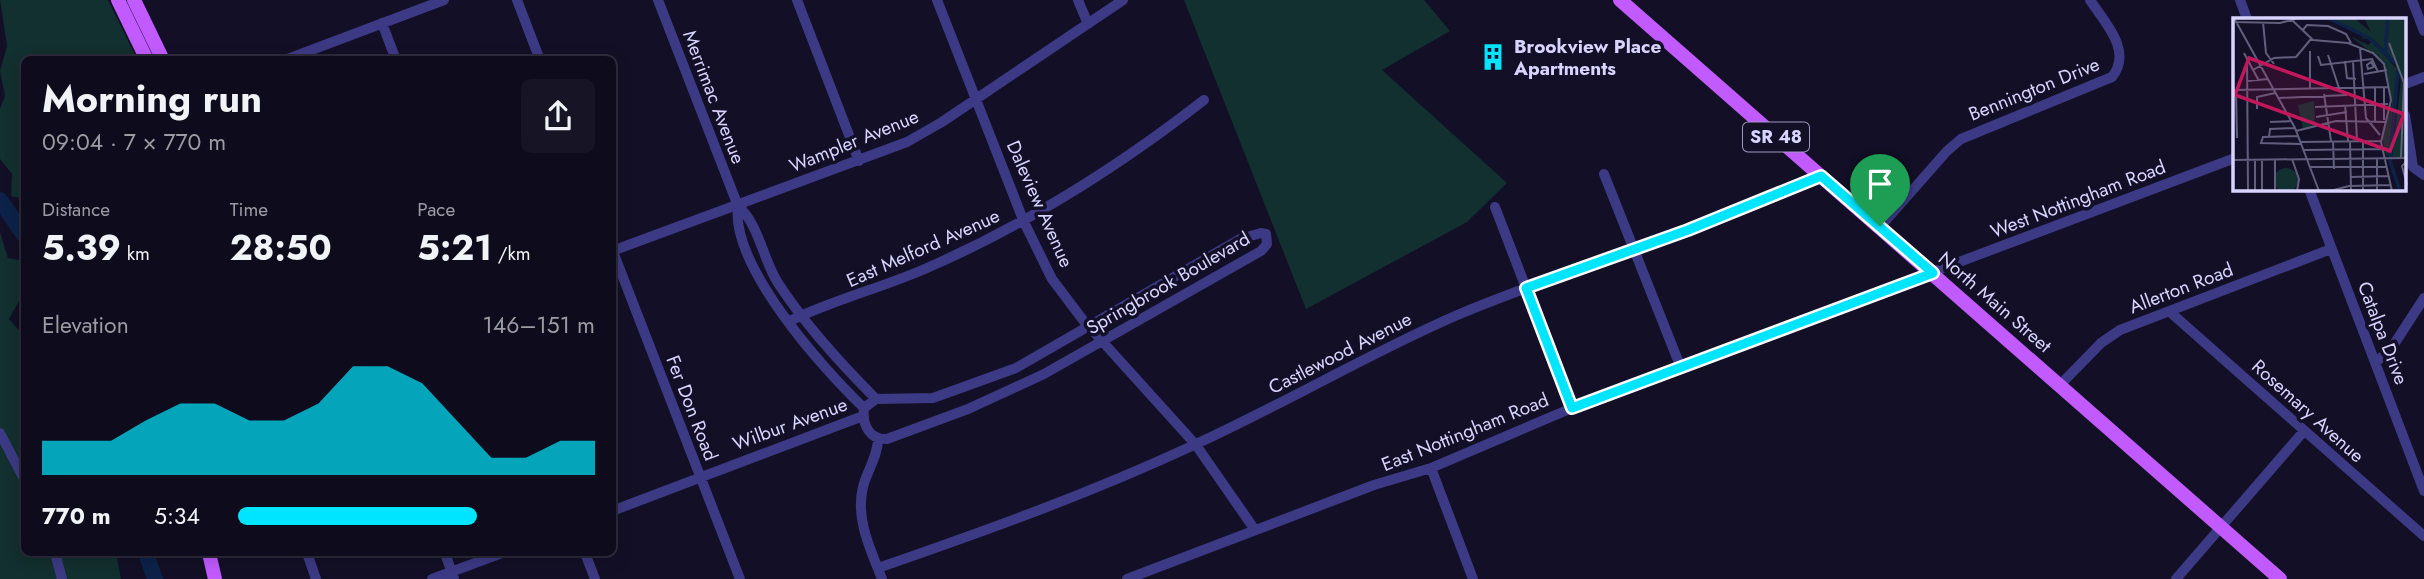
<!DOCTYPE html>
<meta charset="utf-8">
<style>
body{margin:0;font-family:Jost,sans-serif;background:#171425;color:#f1f3f6;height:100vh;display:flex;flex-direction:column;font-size:26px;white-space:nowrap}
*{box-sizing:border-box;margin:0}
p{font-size:23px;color:#9b9ba3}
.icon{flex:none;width:38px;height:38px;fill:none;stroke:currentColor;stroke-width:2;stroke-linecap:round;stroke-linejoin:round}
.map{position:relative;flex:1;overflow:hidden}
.panel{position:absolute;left:21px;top:56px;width:595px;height:500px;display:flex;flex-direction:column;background:#0e0b1c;border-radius:10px;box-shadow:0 4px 18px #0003,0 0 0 2px #2e2b3b}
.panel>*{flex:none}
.pin{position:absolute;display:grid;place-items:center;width:60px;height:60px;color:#fff;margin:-72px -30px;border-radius:50% 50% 50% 0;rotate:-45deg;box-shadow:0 0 7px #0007}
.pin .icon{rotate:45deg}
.round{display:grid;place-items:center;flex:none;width:74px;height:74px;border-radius:10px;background:#171425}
.head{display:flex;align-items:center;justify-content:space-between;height:119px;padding:0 21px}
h1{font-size:38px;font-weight:700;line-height:52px}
.figures{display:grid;grid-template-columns:repeat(3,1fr);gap:10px;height:119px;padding:7px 21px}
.figures div{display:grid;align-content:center}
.figures b{font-size:35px;font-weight:700}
.figures small{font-size:19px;font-weight:400}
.figures p{font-size:19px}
.chart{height:196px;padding:14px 21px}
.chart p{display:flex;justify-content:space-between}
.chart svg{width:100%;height:126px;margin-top:7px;fill:#00e5ff;opacity:.7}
ul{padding:0 21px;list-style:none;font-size:23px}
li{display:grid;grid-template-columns:112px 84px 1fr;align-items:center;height:52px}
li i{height:18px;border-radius:9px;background:#00e5ff}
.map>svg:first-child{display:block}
.green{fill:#12302f}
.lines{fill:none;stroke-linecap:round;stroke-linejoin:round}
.river{stroke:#0c2248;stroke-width:16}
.minor{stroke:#3d3a85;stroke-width:10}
.major{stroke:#c25bff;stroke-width:14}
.route-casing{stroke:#fff;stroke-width:14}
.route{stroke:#00e5ff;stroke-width:9}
.labels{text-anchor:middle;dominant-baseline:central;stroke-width:7;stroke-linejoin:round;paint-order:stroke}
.shield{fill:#130f26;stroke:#9e99be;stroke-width:2}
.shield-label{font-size:18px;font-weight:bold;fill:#d9d4ff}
.poi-label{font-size:19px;font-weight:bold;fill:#d9d4ff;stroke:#130f26;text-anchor:start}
.street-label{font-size:19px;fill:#d9d4ff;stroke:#130f26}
.inset-river{fill:none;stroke:#0c2248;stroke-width:3.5}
.inset-road{fill:none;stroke:#625e7d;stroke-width:2}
.view{fill:#c2185b;fill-opacity:0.15;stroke:#c2185b;stroke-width:3.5}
.inset-edge{fill:none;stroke:#d9d4ff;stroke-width:3.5}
</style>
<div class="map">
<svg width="2424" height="579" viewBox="0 0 2424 579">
<rect width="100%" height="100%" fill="#130f26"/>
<path class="green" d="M0,0H108L137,59L24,60V199L11,196L12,174L0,159V109L5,96L0,71L7,46Z
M1184,0H1424L1450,31L1382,70L1507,183L1467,222L1306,309Z
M0,232L8,258L24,261V307L19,301L9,319L24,336V553H116L121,579H0Z"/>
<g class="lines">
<path class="river" d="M0,200L24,235
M146,553L155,579"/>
<path class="minor" d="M517,0L540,60
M658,0L738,206C730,265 823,369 864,408
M797,0L859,161
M937,0L1024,222L1052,279L1083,320L1196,445L1255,530
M1078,0L1088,24
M2240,0L2247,19
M2412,0L2424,31
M382,23L396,60
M285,60L444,0
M2405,84L2424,77
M2405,115L2413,167L2424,175
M1604,174L1681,368
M2309,189L2424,491
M738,206C759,224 763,260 778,283C806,326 840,363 876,399
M1495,207L1572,408
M1880,227L1947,151L1961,139L2112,77C2133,51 2105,23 2090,0
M1261,233L1266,234L1267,244L1261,251L1044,374L968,409L887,439C869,440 862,424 864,408L876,399L933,398L1016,368L1240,239Z
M612,249L740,579
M612,251L907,142L942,122L1123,0
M2170,312L2424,536
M788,322C832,300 882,288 927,268C1028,224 1118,167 1204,100
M2376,362L2391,349L2424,298
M2060,385L2101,343L2120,330L2331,249
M0,433L24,479
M878,439C878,456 867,471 863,487C855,519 871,550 882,579
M1431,468L1473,579
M612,511L863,416
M55,553L62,579
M307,553L316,579
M445,553L454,579
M585,553L595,579
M878,568C985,531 1091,493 1194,445C1282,405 1366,355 1455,316C1575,265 1703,232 1821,176
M432,579L502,553
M1127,579L1374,485L1431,468L1572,408L2235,158
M2176,579L2304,431"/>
<path class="major" d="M118,0L147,60
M134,0L163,60
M1620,0L2280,579
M209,553L215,579"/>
</g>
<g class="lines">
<defs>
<path id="route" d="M1821,176L1933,273L1572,408L1526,288L1688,230Z"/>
</defs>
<use href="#route" class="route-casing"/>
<use href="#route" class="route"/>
</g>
<defs>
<symbol id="building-bare" viewBox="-9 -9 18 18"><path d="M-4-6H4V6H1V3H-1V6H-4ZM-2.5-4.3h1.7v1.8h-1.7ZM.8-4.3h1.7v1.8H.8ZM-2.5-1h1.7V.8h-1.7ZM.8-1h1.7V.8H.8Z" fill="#00e5ff" stroke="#130f26" stroke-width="2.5" paint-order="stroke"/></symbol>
</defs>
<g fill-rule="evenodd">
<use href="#building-bare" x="1474" y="38" width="38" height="38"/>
</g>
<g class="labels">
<rect class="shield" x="1743" y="122.5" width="66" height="29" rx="5"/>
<g class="shield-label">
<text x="1776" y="137">SR 48</text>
</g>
<g class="poi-label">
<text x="1514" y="46">Brookview Place<tspan x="1514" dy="22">Apartments</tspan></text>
</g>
<g class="street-label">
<text transform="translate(2034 89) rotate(-22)">Bennington Drive</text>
<text transform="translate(714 97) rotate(69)">Merrimac Avenue</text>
<text transform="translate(854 141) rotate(-22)">Wampler Avenue</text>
<text transform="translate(2078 199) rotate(-21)">West Nottingham Road</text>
<text transform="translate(1040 204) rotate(66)">Daleview Avenue</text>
<text transform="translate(923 248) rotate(-24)">East Melford Avenue</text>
<text transform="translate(1168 283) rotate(-30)">Springbrook Boulevard</text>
<text transform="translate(2181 288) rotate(-21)">Allerton Road</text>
<text transform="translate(1995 302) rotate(41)">North Main Street</text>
<text transform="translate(2383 333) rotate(69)">Catalpa Drive</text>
<text transform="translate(1340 353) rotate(-27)">Castlewood Avenue</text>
<text transform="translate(692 408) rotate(69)">Fer Don Road</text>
<text transform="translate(2308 411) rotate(42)">Rosemary Avenue</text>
<text transform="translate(790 424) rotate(-20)">Wilbur Avenue</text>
<text transform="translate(1465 432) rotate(-22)">East Nottingham Road</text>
</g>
</g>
<g transform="translate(2233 18)">
<rect width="173" height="173" fill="#130f26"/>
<path d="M97,0H121L138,14L131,0H173V139H159L168,62L160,41L141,22L126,20L134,19ZM117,18L135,27L139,24L164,51L158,113L161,124L154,139L149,119L159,86L152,45ZM81,83L82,107L70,111L65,87ZM41 162a12 12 0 1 1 24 0a12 12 0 1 1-24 0Z" fill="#12302f"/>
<path class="inset-river" d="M95,0L136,20L162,45M152,35L155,0M165,53L157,143L167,173"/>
<path class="inset-road" d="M1,0L62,110L86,173M59,2L80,22L115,25L140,35L151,46L158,82L148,124L159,173M2,4L47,5L66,0M30,4L33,35L41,46M69,13L74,7L95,8L113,16L118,25M156,25L171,65L168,140M127,30L133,100L147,117M11,35L26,63M95,37L106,70M85,38L88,47L139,41L145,54M14,41L15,173M112,43L114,60L123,61M120,43L124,123M138,44L141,49L135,51L134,47ZM20,52L41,40L63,39L78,21M131,56L154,52M14,63L35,61M151,69V102M77,70V33M0,72L155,69M3,73L4,120M91,76L98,123M46,80L114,77M112,87L115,123M82,89L155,86M24,91V79L42,75M83,99L114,94M142,103V69M37,104L58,103M63,113L103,103L154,104M65,118L30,119L28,125L68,126M36,119L37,111L62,110M100,123L101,151M117,123L118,173M130,123V173M67,124L149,123M71,132L149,131M144,140V173M59,141L66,161L64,173M0,142L174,140M22,142V173M29,142V173M42,142V173M174,143L169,148L174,167M77,149H154M118,159L155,158M97,173L116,168L158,167"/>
<path class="view" d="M16,40L171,96L157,133L2,77Z"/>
<rect width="173" height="173" class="inset-edge"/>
</g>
</svg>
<div class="pin" style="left:1880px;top:226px;background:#1e9e55"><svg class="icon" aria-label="arrive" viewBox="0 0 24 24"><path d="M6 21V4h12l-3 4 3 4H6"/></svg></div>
<section class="panel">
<div class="head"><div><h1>Morning run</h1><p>09:04 · 7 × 770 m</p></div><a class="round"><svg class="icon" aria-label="share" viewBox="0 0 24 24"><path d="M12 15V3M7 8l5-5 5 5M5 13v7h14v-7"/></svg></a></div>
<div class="figures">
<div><p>Distance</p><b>5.39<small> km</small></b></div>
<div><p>Time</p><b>28:50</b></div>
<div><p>Pace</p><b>5:21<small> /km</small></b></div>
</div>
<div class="chart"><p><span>Elevation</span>146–151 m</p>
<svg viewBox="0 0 160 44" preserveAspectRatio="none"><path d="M0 44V32L10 32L20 32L30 25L40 19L50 19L60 25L70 25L80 19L90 6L100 6L110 12L120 25L130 38L140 38L150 32L160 32V44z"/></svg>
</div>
<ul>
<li><b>770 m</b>5:34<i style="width:67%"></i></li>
</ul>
</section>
</div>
